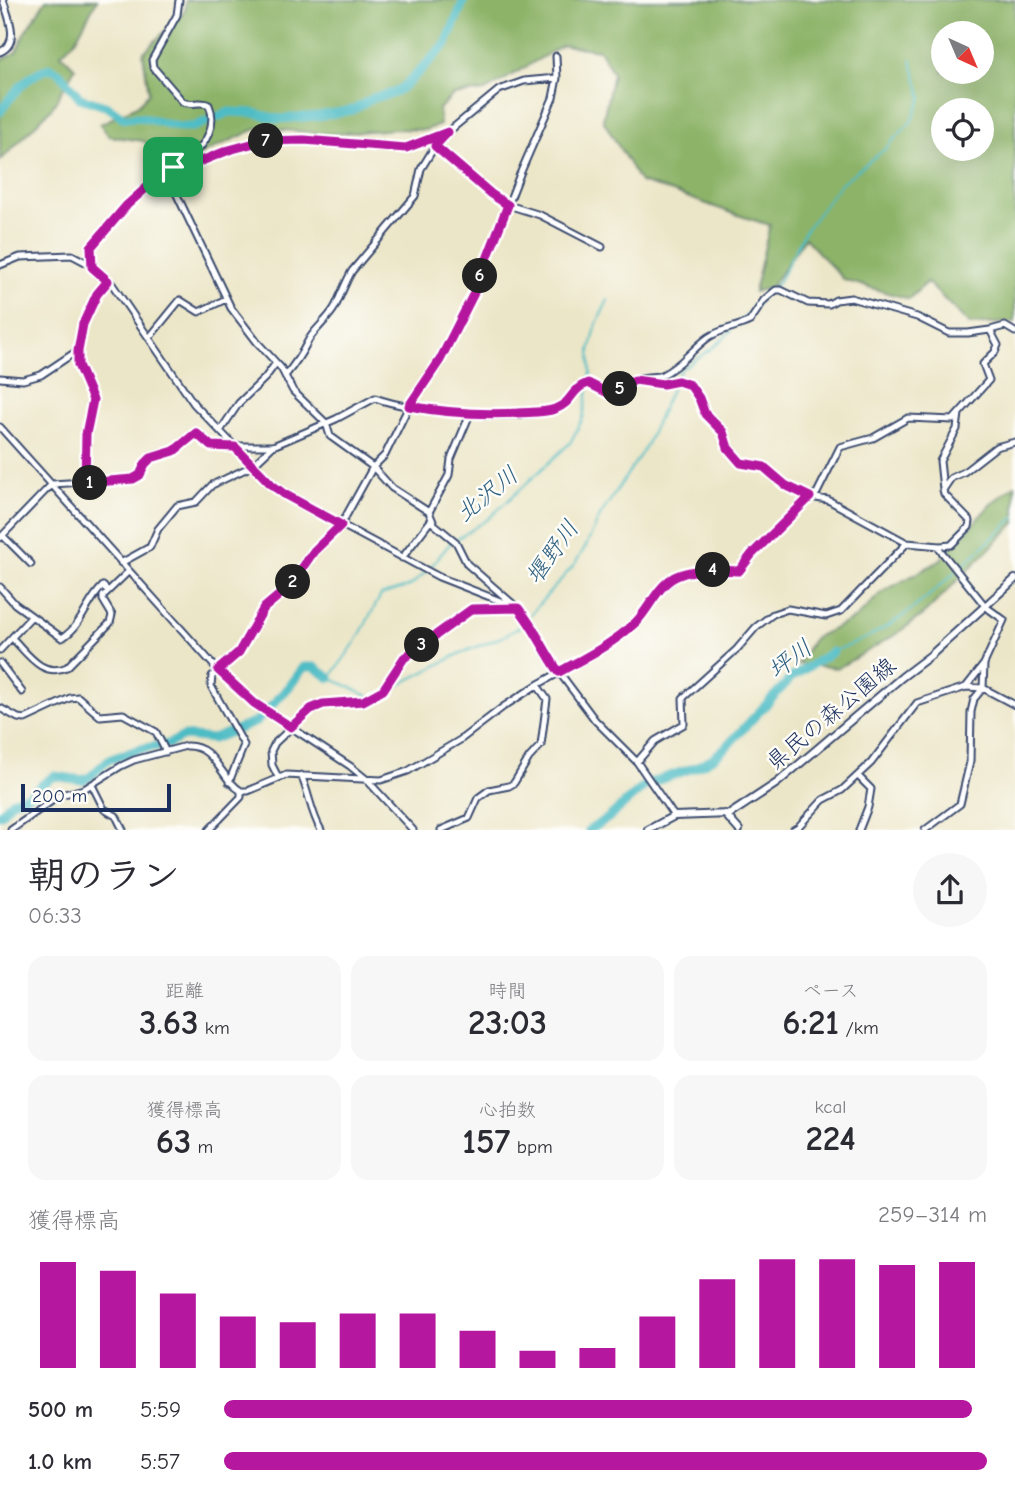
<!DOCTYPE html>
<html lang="ja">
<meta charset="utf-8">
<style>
body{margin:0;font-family:"Comic Neue","Klee One",sans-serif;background:#f7f7f7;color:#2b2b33;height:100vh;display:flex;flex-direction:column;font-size:26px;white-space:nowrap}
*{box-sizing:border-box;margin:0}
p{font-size:23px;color:#7c7c81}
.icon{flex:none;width:38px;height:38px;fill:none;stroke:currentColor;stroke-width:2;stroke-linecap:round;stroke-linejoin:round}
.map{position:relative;height:830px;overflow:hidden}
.side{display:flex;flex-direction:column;background:#fff;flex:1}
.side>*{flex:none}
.needle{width:46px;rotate:136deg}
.tools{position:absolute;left:931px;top:21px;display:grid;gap:14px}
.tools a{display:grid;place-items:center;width:63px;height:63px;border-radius:50%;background:#fff;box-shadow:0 7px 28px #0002;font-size:35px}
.scale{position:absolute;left:21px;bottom:18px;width:150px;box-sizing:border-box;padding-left:7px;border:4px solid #1b2f5e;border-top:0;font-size:19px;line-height:24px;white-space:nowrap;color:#1b2f5e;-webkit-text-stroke:5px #fdfcf7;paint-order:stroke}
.pin{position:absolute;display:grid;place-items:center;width:60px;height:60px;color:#fff;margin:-30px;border-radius:14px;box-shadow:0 4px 10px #0006}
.km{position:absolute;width:35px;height:35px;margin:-18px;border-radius:50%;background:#222;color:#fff;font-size:19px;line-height:35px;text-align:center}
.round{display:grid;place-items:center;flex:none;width:74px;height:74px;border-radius:37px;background:#f7f7f7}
.head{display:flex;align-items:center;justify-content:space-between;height:119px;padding:0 28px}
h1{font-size:38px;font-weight:800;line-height:52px}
.stats{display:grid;grid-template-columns:repeat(3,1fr);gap:10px;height:119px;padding:7px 28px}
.stats div{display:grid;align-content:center;border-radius:18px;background:#f7f7f7;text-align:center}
.stats b{font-size:35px;font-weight:800}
.stats small{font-size:19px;font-weight:400}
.stats p{font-size:19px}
.chart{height:196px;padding:14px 28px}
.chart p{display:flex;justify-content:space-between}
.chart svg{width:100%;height:126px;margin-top:7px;stroke:#b5179e;stroke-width:6}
ul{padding:0 28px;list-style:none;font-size:23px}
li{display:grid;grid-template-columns:112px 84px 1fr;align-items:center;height:52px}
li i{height:18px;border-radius:9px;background:#b5179e}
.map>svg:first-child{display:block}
.forest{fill:#8cb368;stroke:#547163;stroke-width:2;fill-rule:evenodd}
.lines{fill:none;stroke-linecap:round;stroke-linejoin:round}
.stream{stroke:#4ebcc5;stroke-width:2}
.river{stroke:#4ebcc5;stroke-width:9}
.minor-casing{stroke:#3a4a6e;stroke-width:9}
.major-casing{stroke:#3a4a6e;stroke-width:10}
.minor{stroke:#fff;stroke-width:5}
.major{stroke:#fff;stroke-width:6}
.route-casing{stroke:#fff;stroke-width:14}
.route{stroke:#b5179e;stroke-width:9}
.labels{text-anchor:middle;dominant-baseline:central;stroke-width:5;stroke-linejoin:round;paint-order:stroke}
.street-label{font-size:23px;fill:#1b2f5e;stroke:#fdfcf7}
.water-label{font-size:24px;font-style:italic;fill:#2d6082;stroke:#fdfcf7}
</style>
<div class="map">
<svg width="1015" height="830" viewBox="0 0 1015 830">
<rect width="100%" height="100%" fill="#fdfcf7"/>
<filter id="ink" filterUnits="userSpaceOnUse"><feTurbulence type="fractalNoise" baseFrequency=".0143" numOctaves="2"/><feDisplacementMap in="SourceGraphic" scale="14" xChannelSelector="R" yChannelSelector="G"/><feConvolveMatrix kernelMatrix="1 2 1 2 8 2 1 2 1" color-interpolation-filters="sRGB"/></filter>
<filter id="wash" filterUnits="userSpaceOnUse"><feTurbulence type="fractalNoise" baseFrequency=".00686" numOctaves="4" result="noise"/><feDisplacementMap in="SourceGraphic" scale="28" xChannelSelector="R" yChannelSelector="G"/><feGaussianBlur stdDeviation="1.57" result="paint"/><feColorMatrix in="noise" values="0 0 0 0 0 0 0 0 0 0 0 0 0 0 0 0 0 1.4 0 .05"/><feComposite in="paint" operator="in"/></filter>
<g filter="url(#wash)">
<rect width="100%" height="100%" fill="#ece6c8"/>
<path class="forest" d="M46,0H97L76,39L61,54L75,68L52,108L0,161V61L16,52L25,32Z
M186,0H1015V322L970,325L927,282L909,299L844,280L805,238L771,287L754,292L770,225C726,213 685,194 640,182L603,120L613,73L599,50L563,45L485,91L453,95L439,109L440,125L425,130L398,129L329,134L258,128L199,155H165L143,141L109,136L100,124L137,106L149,93L143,53L185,11ZM943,33H982V72H943ZM943,110H982V149H943Z
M1015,485V523L925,613L895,635L838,668L798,664L814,638L856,618L882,592L938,562L993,502Z"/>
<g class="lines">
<path class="stream" d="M740,322L755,307L765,293L778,283L805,231L841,183L884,150L911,122L922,98L911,59
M676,380L680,370L714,347L731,331
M457,539L488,519L570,443L583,418L591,373L590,351L597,323L608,300
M429,569L452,541
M959,569L1015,517
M425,573L410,586L381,595L357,640L330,678C344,685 359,689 372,699L380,697L393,688L461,653L502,637L518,628L574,565L586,546L600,516L646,446L673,385
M832,652C845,646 860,642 872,635C903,619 930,596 955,572"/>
<path class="river" d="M0,112C12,94 29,73 50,68L59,72L80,98L108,107L124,118L140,117L179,127H193L229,112L255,113L278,119L318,116L353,110L373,98L394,93L408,83L446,44L464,0
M0,815L12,801L28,795L54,776L82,780L90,777L108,760L140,749L168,744L184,736L213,739L256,722L289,687L304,667H314L330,678
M589,830L607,819L647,784L696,767L713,758L727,746L792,677L832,652"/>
</g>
</g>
<g filter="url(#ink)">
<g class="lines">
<defs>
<path id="minor" d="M0,52C21,43 8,16 3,0
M447,134L435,146L491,194L508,205L540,215L602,247
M174,163C179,160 185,159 190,156C207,145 217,123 209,105C201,100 192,106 183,102L153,67L152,60L177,15L179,0
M167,174L231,308L257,342L281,368L293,391L326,423L330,436L373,467L392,488L429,512L434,524L456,542L467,564L513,604
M0,265L20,257L72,255L89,264L112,284L194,404L271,484L284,494L439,577L518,608L531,624L547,656L595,720L637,762L674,816
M92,267L91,247L127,205L146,188L167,174L177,164L199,162L229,150L262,141L304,140L406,148L448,132L499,90L524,81L557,78
M149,338L180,300L199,312L226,299
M285,376C294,365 301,355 307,343C312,331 328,320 335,307C341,295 345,283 352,271L415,196L421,169L435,146
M0,378L23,380L41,375L77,351
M636,380C645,375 654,378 662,375C681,366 693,348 709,337C723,328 736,328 750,321L764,300L776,290H781L808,303L829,304L836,300L851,298L917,317L949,333H968L990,330
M0,427L218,670L254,703L350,766L366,779L413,830
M220,431L239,403L265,378L276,363
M85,483L86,434L93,400L78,365L77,351L83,324L97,294L108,281
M943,489L940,461L957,429L959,414
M429,512L449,475L451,459L470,414
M3,536L31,564
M0,538L52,484L133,479L140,475L145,464L151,458L174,451L196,433L211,446H273L336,419L375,398C412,412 518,422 556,409C574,402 569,389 588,383L610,394L635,380L662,384L679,381L690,385L699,398L705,414L723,431L728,448L741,463L764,467L785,485L810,497L828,500L907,543L940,546L951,545L969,527L970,521L944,494L943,490L951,478L964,472L996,447L1015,442
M937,546L986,607L1004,620L984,664L966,687
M402,558L432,519
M121,563L150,547L158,529L177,506L196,502L212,485L252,466L273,446
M0,587L15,604L62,638C83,625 86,602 103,586L108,591
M12,638C28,654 42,678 67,667L110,623L112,615L103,600V596L129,571
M0,650L31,617
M0,663L22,692
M0,708L18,718L25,719L70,698L78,697L100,716L123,714L156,732L166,752
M637,762L655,741L684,724L683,698L737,649L756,627L773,614L788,609L826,616L841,611L907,543
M301,775C309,793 311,813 321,830
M858,776L871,789L868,807L859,830
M278,777L272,765L271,751L275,743L311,709L323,704L363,700L383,689L403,658L472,609L513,608
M229,782L244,745L211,686L212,676L239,652L264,608L289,587L314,551L341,525L373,467L385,455L409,406L440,360L473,295L520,174L553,98L557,78L556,56
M92,785L104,809L116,816L123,830
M11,830L60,795L84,789L121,766L134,760L186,746C216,745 219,778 241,791H248L286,775L381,780L408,771L460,740L503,707L537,685L605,647L638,620L660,590L678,575L708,569L739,571L752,553L810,497L817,493L840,447L873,438L908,418L953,420L989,380L983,364L995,352L998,345L990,330L1005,326L1015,332
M209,830L241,797V791
M441,830L469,818L478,798L489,790L509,786L514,783L529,758L541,745L547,699L537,685
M793,830L798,827L823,800L842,790L871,763L917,703L966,687L983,688L1015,705
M925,830L960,804L970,762L971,712L974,699L983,688L984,664"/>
<path id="major" d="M725,814L739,830
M648,830L674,816L730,814L777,783L902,677L931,655L1015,579"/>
</defs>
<use href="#minor" class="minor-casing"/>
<use href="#major" class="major-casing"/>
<use href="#minor" class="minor"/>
<use href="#major" class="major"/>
</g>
</g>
<g class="lines" filter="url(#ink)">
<defs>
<path id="route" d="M448,132L435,146L491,194L508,205L473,295L440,360L409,406C446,413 481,415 518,413C530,412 543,413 555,409C574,402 569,390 588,383L610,394L635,380L663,384L678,381L690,385L699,398L705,414L723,432L728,448L741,463L764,467L785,485L810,497L752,554L739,571C719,570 698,568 679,575C659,582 650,608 636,622C613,644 586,657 559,672C544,651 535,628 518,608L472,609L404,658L383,690L363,701L323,704L311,709L291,727L254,703L218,670L239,652L264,608L289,587L314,551L341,525L284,494L271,484L235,447L211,446L196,433L174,451L151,458L145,464L140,475L133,479L85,483L86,434L93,400L78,365V351L83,324L97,294L108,281L92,267L91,247L127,205L146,188L167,174L177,164L199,162L229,150L262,141L304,140L406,148Z"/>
</defs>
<use href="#route" class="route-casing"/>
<use href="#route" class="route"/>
</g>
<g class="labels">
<g class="street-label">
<text transform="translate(831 714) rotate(-40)">県民の森公園線</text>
</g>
<g class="water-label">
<text transform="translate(487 494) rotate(-39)">北沢川</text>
<text transform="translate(552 552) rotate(-54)">堰野川</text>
<text transform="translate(790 659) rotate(-37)">坪川</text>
</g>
</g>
</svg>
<div class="tools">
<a><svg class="needle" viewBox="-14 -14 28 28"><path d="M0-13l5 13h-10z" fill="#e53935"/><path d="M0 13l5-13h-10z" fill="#7c7c81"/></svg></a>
<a><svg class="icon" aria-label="locate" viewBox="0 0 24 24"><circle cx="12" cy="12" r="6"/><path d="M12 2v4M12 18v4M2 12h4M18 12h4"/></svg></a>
</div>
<div class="scale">200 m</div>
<div class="pin" style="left:173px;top:167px;background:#1e9e55"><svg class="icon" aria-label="arrive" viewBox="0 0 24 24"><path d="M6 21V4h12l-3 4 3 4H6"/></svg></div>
<b class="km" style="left:90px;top:483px">1</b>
<b class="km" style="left:293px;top:582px">2</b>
<b class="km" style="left:422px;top:645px">3</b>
<b class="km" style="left:713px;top:570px">4</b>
<b class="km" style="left:620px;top:389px">5</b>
<b class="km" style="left:480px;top:276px">6</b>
<b class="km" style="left:266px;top:141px">7</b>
</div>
<section class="side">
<div class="head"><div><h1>朝のラン</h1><p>06:33</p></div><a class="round"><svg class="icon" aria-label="share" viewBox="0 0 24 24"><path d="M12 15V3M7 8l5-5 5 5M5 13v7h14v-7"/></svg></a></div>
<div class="stats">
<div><p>距離</p><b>3.63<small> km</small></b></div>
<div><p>時間</p><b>23:03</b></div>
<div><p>ペース</p><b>6:21<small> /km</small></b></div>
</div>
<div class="stats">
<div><p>獲得標高</p><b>63<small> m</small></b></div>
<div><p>心拍数</p><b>157<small> bpm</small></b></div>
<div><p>kcal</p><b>224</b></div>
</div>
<div class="chart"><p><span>獲得標高</span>259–314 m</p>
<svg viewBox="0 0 160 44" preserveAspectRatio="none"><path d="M5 44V7M15 44V10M25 44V18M35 44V26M45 44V28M55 44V25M65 44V25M75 44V31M85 44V38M95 44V37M105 44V26M115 44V13M125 44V6M135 44V6M145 44V8M155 44V7"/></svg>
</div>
<ul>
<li><b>500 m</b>5:59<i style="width:98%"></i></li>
<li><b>1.0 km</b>5:57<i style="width:100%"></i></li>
</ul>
</section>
